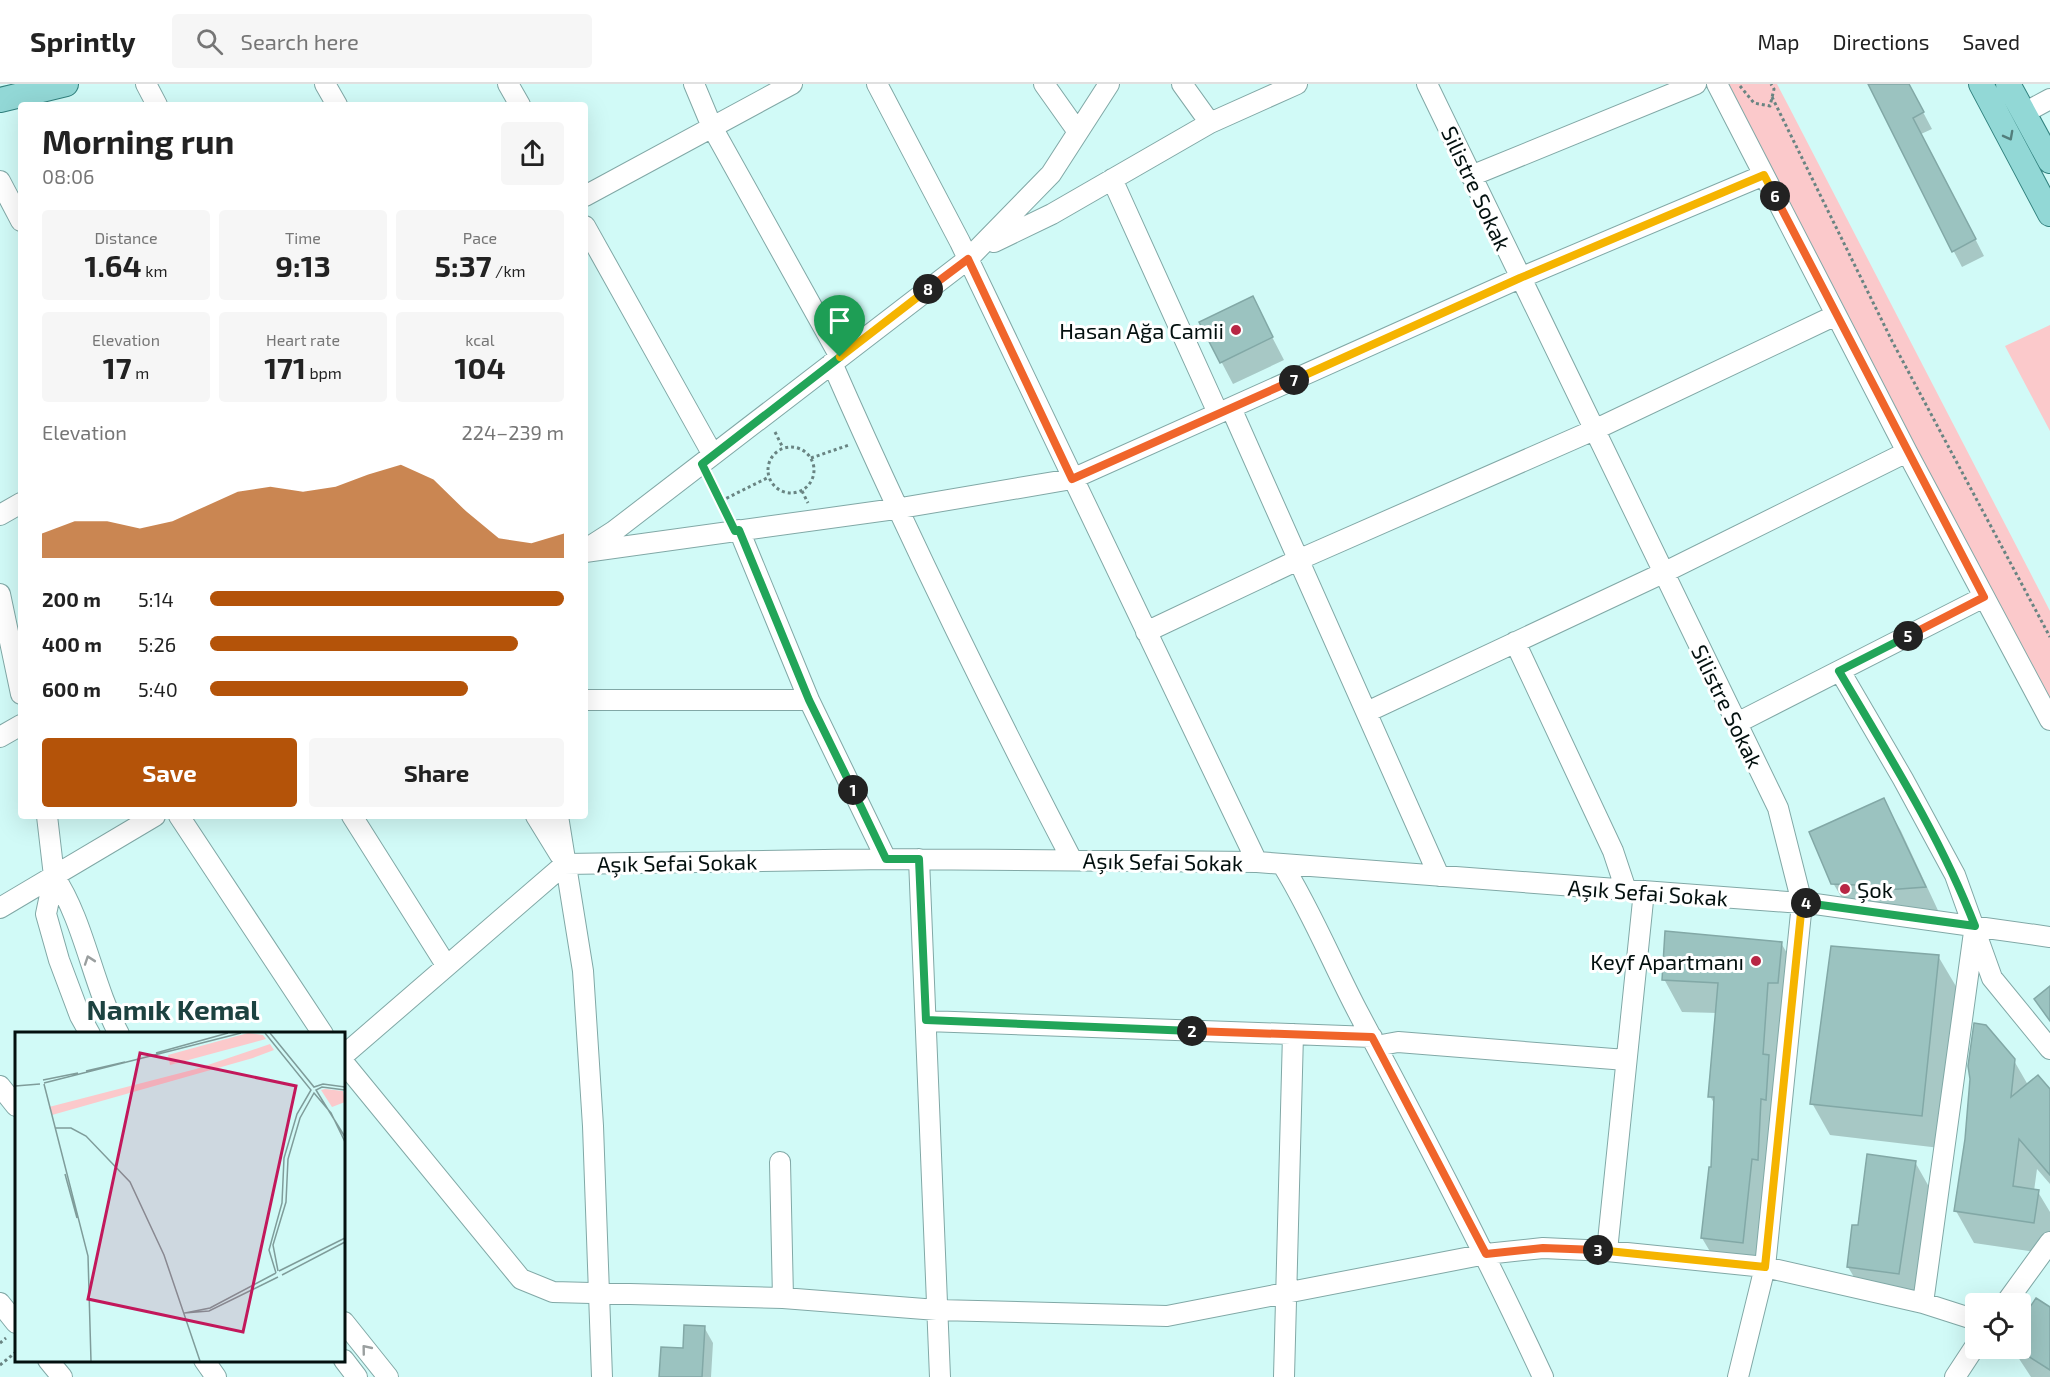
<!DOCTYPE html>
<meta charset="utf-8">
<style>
body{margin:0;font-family:"Exo 2",sans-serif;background:#f6f6f6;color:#222;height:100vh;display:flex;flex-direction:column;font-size:22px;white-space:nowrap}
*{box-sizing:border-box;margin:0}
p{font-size:20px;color:#767676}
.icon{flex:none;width:33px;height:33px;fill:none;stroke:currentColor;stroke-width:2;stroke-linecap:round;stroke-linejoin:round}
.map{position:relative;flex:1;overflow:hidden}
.details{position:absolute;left:18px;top:18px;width:570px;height:717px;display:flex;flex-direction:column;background:#fff;border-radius:6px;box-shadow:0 6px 24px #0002}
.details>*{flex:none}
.tools{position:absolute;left:1965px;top:1209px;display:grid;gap:12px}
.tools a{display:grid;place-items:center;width:66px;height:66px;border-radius:6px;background:#fff;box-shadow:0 6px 24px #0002;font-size:30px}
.pin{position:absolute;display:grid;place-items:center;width:51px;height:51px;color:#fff;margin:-62px -26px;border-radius:50% 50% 50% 0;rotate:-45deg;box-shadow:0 0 6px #0007}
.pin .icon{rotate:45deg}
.km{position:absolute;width:30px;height:30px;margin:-15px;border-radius:50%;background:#222;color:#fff;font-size:16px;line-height:30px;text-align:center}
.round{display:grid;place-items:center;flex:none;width:63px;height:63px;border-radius:6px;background:#f6f6f6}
.head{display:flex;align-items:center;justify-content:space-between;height:102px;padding:0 24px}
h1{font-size:33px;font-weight:700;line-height:45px}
.stats{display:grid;grid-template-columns:repeat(3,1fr);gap:9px;height:102px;padding:6px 24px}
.stats div{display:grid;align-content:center;border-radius:6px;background:#f6f6f6;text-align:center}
.stats b{font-size:30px;font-weight:700}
.stats small{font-size:16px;font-weight:400}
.stats p{font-size:16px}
.chart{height:168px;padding:12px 24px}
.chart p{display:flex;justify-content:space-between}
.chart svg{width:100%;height:108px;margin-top:6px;fill:#b45309;opacity:.7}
.button{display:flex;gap:12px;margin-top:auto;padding:12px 24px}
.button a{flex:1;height:69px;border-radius:6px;background:#b45309;color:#fff;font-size:24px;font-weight:700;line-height:69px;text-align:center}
.button a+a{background:#f6f6f6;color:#222}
ul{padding:0 24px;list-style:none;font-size:20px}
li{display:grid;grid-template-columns:96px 72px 1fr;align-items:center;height:45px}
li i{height:15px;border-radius:8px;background:#b45309}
header{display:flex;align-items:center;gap:36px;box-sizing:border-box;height:84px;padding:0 30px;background:#fff;border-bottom:2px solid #e0e0e0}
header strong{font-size:28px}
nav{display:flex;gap:33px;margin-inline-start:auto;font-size:21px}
.search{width:420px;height:54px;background:#f6f6f6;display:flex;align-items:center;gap:15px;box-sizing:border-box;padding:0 21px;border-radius:6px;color:#767676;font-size:22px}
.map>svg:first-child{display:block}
.green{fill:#fbc9cb}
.shadow{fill:#0003}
.building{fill:#9bc3c0;stroke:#82a8a6;stroke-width:1.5}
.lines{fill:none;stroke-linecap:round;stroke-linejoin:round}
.minor-casing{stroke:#81a8a6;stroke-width:22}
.major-casing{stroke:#31817e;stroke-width:26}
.path{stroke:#698482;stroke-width:3;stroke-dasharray:3 3;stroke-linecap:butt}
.minor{stroke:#fff;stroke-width:20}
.major{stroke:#92d8d6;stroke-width:24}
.oneway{stroke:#527e7c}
.oneway2{stroke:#9a9f9f}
.split-1-casing{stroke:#fff;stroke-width:12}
.split-2-casing{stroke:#fff;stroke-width:12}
.split-3-casing{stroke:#fff;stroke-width:12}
.split-4-casing{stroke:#fff;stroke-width:12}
.split-5-casing{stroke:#fff;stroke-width:12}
.split-6-casing{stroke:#fff;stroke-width:12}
.split-7-casing{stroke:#fff;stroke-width:12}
.split-8-casing{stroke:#fff;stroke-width:12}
.split-9-casing{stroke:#fff;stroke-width:12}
.split-1{stroke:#22a559;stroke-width:8}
.split-2{stroke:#22a559;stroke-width:8}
.split-3{stroke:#f0652b;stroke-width:8}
.split-4{stroke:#f5b400;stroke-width:8}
.split-5{stroke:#22a559;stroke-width:8}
.split-6{stroke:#f0652b;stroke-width:8}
.split-7{stroke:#f5b400;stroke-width:8}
.split-8{stroke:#f0652b;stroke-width:8}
.split-9{stroke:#f5b400;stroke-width:8}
.poi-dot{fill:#b82644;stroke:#fff;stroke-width:2}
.labels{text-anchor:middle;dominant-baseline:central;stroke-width:6;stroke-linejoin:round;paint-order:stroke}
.street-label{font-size:22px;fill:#03100f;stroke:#fff}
.poi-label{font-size:22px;fill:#03100f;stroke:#fff;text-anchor:end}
.district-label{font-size:28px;font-weight:bold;fill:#1d4240;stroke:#fff}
.inset-road{fill:none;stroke:#7f9c9a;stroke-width:1.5}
.view{fill:#c2185b;fill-opacity:0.15;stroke:#c2185b;stroke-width:3}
.inset-edge{fill:none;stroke:#03100f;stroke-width:3}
</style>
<header>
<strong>Sprintly</strong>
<div class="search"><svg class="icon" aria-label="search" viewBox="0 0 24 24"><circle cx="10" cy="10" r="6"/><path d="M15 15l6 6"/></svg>Search here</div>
<nav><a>Map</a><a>Directions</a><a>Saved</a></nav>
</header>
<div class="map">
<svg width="2050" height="1293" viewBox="0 0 2050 1293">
<rect width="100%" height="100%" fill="#d1faf7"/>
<path class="green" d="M1717,0H1777L1788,21L2050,527V636Z
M2050,241V347L2005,262Z"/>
<path class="shadow" d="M1877,0H1908L1932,45L1921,50L1984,172L1962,183L1898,61L1901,59Z
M1252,214L1284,276L1233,300L1201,239Z
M1883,716L1901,747L1942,835L1852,831L1833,799Z
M1781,859L1800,891L1761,1190L1721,1186L1702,1154L1712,1085L1715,1021L1710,1012L1717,929L1682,928L1664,895Z
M1938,872L1957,904L1940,1064L1830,1051L1812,1019Z
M2013,975L2028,1001L2050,1007V1100L2037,1085L2034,1107L2038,1108L2050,1128V1170L1974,1159L1956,1127Z
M1915,1078L1933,1110L1917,1222L1867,1215L1848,1183L1859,1143Z
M2050,1225V1293H2031L2012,1264H2020Z
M704,1243L713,1259L711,1293H661Z"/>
<path class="building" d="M1868,0H1909L1924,28L1913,34L1976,155L1952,168Z
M1253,212L1273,253L1220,279L1199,238Z
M1884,714L1926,803L1886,806L1884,802L1831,800L1809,748Z
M1665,847L1782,858L1778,899H1768L1763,970L1769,971L1766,1016L1761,1015L1758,1076L1752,1075L1743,1159L1701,1154L1709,1083H1711L1714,1013H1708L1718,899L1662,896Z
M1831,862L1939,871L1922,1032L1810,1020Z
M2050,902V937L2034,915Z
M1974,939L1986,941L2015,975L2011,1013L2038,991L2050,1005V1091L2019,1055L2013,1102L2039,1106L2034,1139L1954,1127L1965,1055L1970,995L1968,982Z
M1867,1070L1916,1077L1899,1190L1847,1183L1852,1141H1858Z
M2036,1214L2050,1223V1286L2020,1267V1238Z
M684,1241L705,1242L702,1293H659L661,1263L683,1264Z"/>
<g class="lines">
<defs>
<path id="minor" d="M146,0L157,21
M325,0L337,21
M508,0L520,21
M694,0L712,43L840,273
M877,0L960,158L1257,778
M1044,0L1078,48
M1182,0L1210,39
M1427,0L1778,724L1802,819L1765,1183L1738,1293
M1717,0L1907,368L2050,636
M2024,29L2050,15
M1471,92L1696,0
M1112,95L1218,329
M0,97L21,137
M585,112L792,0
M585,142L713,371
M994,158L1052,130L1210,39L1297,0
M832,279C906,448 987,613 1072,776
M1231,324L1439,792
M0,431L21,419
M739,446L809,616L886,775
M586,465L614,447L968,175L1051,90L1109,0
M585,468L895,425L1072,395L1520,194L1764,91
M0,510L21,610
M1146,548L1298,476L1594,346L1836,231
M1515,558L1613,767L1626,806
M1840,587L1903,695L1955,791L1992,894L2050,965
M585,616H809
M1367,628L1663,489L1907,368
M1737,639L1984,513
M0,653L21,641
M47,732L54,792L46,830L59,876L80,932L90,950
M179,732L323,950
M352,732L446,881
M536,732L560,771
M558,732L583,887L593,1042L602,1293
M919,775L940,1293
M1282,780C1312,828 1333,881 1359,930C1423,1050 1486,1170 1543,1293
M54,792C85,839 92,900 119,950
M0,824L155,732
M926,937L1372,953
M1376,962L1398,958L1626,976
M344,971L565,780L886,775L1257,778L1815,820L2050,853
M344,979L521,1195L553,1208L783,1214L937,1226L1167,1232L1486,1170L1543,1164L1607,1167L1765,1183L1923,1219L1976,1236
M0,1002L16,1022
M780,1078L783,1214
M1607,1167L1644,807
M0,1219L16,1239
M1923,1219L1974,848
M2005,1220L2050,1158
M344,1238L388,1293
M48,1276L62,1293
M204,1276L216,1293
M344,1276L357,1293
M1284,1293L1293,950
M1955,1293L1976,1261"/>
<path id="major" d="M1981,0L2050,130
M2008,0L2050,77
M0,16L66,0"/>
</defs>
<use href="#minor" class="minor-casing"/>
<use href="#major" class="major-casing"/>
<path class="path" d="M1740,2L1754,19L1770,22L1774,5L1771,0
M1772,13L1892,257L2050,553
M775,348L783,364
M768 386a23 23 0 1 1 46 0a23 23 0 1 1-46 0Z
M811,374L849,361
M709,395L728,432
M802,407L808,419
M721,417L769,393
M0,1259L6,1254
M0,1281L16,1268"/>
<use href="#minor" class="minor"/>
<use href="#major" class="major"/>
</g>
<defs><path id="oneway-chevron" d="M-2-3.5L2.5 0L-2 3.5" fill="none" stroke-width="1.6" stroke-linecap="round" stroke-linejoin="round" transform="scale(1.5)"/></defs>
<use class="oneway" href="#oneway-chevron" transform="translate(2009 52) rotate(62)"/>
<g class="oneway2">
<use href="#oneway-chevron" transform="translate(89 876) rotate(-109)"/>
<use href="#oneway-chevron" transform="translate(366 1265) rotate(-129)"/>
</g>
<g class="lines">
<defs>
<path id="split-1" d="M840,273L702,380L735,447L739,446L809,616L853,706"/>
<path id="split-2" d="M853,706L886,775H919L926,936L1192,947"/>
<path id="split-3" d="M1192,947L1372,953L1486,1170L1543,1164L1598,1166"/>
<path id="split-4" d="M1598,1166L1765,1183L1802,819H1806"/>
<path id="split-5" d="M1806,819L1975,842C1940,752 1888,670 1839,587L1908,552"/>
<path id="split-6" d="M1775,112L1984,513L1908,552"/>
<path id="split-7" d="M1294,296L1520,194L1764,91L1775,112"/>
<path id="split-8" d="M928,205L968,175L1072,395L1294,296"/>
<path id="split-9" d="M840,273L928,205"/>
</defs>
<use href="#split-1" class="split-1-casing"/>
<use href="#split-2" class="split-2-casing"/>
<use href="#split-3" class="split-3-casing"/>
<use href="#split-4" class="split-4-casing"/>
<use href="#split-5" class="split-5-casing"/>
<use href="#split-6" class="split-6-casing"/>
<use href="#split-7" class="split-7-casing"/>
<use href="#split-8" class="split-8-casing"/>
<use href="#split-9" class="split-9-casing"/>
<use href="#split-1" class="split-1"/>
<use href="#split-2" class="split-2"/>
<use href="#split-3" class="split-3"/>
<use href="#split-4" class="split-4"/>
<use href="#split-5" class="split-5"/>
<use href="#split-6" class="split-6"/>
<use href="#split-7" class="split-7"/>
<use href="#split-8" class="split-8"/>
<use href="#split-9" class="split-9"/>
</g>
<g class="poi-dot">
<circle cx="1236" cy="246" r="6"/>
<circle cx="1845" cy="805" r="6"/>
<circle cx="1756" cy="877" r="6"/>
</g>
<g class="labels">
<g class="street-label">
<text transform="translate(1477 104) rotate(65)">Silistre Sokak</text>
<text transform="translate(1728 622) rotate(64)">Silistre Sokak</text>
<text transform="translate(1163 777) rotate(1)">Aşık Sefai Sokak</text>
<text transform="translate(677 778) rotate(-1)">Aşık Sefai Sokak</text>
<text transform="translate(1648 808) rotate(4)">Aşık Sefai Sokak</text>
</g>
<g class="poi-label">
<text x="1224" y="246">Hasan Ağa Camii</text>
<text x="1857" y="805" text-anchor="start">Şok</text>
<text x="1744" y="877">Keyf Apartmanı</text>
</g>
<g class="district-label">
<text x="173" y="925">Namık Kemal</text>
</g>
</g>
<g transform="translate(15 948)">
<rect width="330" height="330" fill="#d1faf7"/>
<path d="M233,1L248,3L251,7L155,33L153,23ZM255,12L259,18L238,26L37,83L34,75L181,37ZM310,57L328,59L330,70L317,75L306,58Z" fill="#fbc9cb"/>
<path class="inset-road" d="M250,1L296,58L282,82L269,126L267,171L254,218L261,241M255,1L299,55L308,52L330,55M141,21L213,1M71,39L110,30M28,48L63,41M29,51L226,1M29,52L73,224L76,329M0,54L25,52M330,58L307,55L301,58L330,105M40,96H56L71,104L115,150L149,223L185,329M50,142L62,186M263,239L258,213L271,170L273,127L285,86L299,61L316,81L330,110M264,239L330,206M267,243L330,210M169,281L194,279L263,245M170,281L195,276L261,241"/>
<path class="view" d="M125,21L281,54L228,300L73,267Z"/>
<rect width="330" height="330" class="inset-edge"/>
</g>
</svg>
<div class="tools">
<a><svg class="icon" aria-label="locate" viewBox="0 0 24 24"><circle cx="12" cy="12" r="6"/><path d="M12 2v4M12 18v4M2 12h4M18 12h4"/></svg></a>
</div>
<div class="pin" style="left:840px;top:273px;background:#1e9e55"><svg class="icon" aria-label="arrive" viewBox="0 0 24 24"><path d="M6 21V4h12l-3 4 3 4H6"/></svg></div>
<b class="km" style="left:853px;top:706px">1</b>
<b class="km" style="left:1192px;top:947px">2</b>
<b class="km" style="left:1598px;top:1166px">3</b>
<b class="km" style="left:1806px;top:819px">4</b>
<b class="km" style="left:1908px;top:552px">5</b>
<b class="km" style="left:1775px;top:112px">6</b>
<b class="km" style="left:1294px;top:296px">7</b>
<b class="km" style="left:928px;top:205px">8</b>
<section class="details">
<div class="head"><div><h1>Morning run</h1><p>08:06</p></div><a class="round"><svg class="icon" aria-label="share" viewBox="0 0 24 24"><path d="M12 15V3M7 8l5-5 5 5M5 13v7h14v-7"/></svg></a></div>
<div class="stats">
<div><p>Distance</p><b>1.64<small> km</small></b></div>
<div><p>Time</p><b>9:13</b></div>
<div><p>Pace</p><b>5:37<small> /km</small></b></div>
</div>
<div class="stats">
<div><p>Elevation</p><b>17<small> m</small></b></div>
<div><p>Heart rate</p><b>171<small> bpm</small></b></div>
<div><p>kcal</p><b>104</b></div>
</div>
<div class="chart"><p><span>Elevation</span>224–239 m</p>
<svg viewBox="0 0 160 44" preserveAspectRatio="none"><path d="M0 44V34L10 29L20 29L30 32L40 29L50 23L60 17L70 15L80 17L90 15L100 10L110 6L120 12L130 25L140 36L150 38L160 34V44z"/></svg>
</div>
<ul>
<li><b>200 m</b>5:14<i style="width:100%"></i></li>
<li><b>400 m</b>5:26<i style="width:87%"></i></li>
<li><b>600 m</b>5:40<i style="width:73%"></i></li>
</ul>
<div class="button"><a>Save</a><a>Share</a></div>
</section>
</div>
